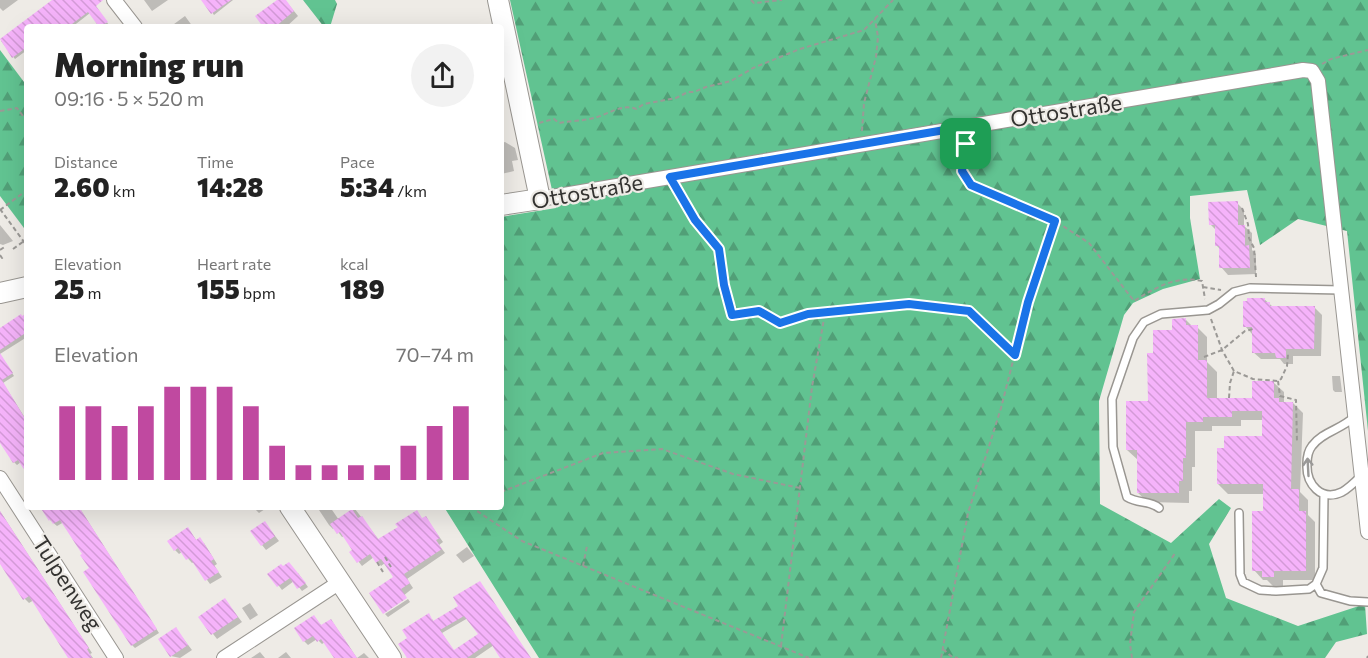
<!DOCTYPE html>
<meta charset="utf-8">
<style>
body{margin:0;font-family:Commissioner,sans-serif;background:#f2f2f2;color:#222;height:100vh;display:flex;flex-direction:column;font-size:22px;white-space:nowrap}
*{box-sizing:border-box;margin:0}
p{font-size:20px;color:#767676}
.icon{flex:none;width:33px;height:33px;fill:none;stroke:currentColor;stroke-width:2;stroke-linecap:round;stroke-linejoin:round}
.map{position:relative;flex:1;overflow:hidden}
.panel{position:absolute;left:24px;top:24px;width:480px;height:486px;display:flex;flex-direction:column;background:#fff;border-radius:6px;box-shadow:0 6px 24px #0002}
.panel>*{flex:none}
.pin{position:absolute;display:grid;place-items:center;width:51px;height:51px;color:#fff;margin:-26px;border-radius:12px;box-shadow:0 3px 9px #0006}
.round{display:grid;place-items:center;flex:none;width:63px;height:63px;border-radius:32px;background:#f2f2f2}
.headline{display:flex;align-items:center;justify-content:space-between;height:102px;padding:0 30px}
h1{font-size:33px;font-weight:800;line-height:45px}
.stats{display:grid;grid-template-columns:repeat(3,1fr);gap:9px;height:102px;padding:6px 30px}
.stats div{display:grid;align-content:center}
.stats b{font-size:26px;font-weight:800}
.stats small{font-size:16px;font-weight:400}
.stats p{font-size:16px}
.chart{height:168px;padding:12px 30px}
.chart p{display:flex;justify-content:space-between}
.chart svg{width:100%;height:108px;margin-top:6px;stroke:#c049a0;stroke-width:6}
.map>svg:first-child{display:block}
.forest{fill:url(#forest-firs)}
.shadow{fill:#0003;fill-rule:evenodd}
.building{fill:url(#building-back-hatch);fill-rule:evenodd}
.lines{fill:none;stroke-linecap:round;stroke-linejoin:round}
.lane-casing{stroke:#999691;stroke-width:10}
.street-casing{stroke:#999691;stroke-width:16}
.secondary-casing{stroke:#999691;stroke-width:22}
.path{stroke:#9b9996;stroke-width:2;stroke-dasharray:4.5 3;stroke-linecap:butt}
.lane{stroke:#fff;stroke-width:7}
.street{stroke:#fff;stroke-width:14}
.secondary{stroke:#fff;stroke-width:20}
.oneway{stroke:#9a9998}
.route-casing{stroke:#fff;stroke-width:12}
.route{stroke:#1a73e8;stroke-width:8}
.labels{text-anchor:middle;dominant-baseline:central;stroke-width:4.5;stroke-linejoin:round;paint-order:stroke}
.street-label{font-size:22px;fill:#343331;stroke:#eeebe6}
</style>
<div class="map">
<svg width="1368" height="658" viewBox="0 0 1368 658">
<defs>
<pattern id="forest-firs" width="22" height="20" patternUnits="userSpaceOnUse" patternTransform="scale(1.5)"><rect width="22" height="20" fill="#61c391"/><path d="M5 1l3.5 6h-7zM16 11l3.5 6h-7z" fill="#519f77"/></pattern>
<pattern id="building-back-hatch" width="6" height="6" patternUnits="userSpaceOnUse" patternTransform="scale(1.5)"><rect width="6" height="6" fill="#f5b3fa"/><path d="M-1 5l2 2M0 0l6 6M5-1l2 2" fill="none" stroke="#d39ad7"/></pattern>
</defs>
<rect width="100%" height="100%" fill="#eeebe6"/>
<path class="forest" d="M303,0H335L337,4L330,27H324Z
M510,0H1368V431L1347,231L1298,219L1260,245L1247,190L1190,196V218L1200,279L1163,289L1133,303L1124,315L1099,401L1100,504L1171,543L1219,499L1231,508L1209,544L1226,598L1298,626L1365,604L1367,634L1336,642L1325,658H539L444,507H501V217L556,208Z
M0,50L27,86V232L0,196Z"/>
<path class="shadow" d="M0,0H18L3,11L0,8Z
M55,0H90L109,25L101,27L90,13L72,27H27V50L15,59L1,41Z
M144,0H168L152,11Z
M204,0H233L214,15Z
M280,0H285L298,16L286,27H265Z
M185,16L193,27H170Z
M505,142L515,148L518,160L512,161L514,171L501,174V143Z
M1237,203L1244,210V226L1252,233V250L1256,254V274L1228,275L1221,267V250L1216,245V230L1210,224Z
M0,225L13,241L3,245L0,244Z
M1264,299L1273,307H1314L1322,315L1321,356H1293V364H1284L1280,359H1261L1253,352L1252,334L1245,326Z
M27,315V337L0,354L14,376L3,383L27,421V471L21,462L17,465L14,462L0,440V329Z
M1185,319L1193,327H1197L1207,337V362L1217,372V399H1253L1274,383L1284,392V403H1293L1303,413L1300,492L1308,500V515L1315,522V580H1283V586H1273L1267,580H1263L1254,570L1264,512V494H1228L1218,484L1226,449L1264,437V420H1241V426H1212V431H1195V467H1192V491H1189V503L1148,502L1138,493V460L1127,450L1149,402L1154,354Z
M1332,376H1340L1342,392H1335L1333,390Z
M42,507H79L159,633L135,648L132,645L84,554L64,522L57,526L50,520Z
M165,507H176L173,510Z
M253,507H268L259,513Z
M317,507H330L339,520L355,509L379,540L426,518L443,542L439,545L445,553L407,579L413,588L383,612L395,577L385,563L381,566L374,557L362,566L351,552L354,550L344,536L342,537L335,528L333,529L329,525Z
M0,511L92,653L90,654L93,658H70L34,600L29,603L25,599L0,561Z
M265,523L279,541L266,550L262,545Z
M191,533L197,541L204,543L217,564L214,566L222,577L210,584L194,562L192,563L182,552L179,554L175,550Z
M467,547L474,556L463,563L456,555Z
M298,573L308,587L302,591L294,581L282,590L270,574Z
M408,599L410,602L388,617L385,614Z
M225,600L242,622L217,639L200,617Z
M250,603L258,615L250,620L242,608Z
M460,606L530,658H501L494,645L475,658H422L432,619L434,622ZM468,618L481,635L454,652L442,633Z
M314,617L322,626L334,624L357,658L364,653L369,658H336L325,642L322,644L317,639L308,645L304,641Z
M176,629L192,650L180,658L171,656Z
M260,652L265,658H251Z
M286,652L291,658H278Z"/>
<path class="building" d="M52,0H103L96,6L108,22L99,27L88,12L68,27H27V47L12,58L0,39Z
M201,0H231L211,14Z
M277,0H286L294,11L275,27H263L255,16Z
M1238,201V225H1245V246L1249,245L1250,268H1219V246H1215V225H1209L1208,202Z
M1247,298H1265V302H1270V306H1315L1314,349H1286V358H1276L1275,353H1252V327H1243V301H1247Z
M27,313V332L0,350V328L21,314L22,316Z
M1186,318V325H1198V360H1207V398H1252V381H1274V398H1279V402H1293L1291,489H1299V511H1306V571H1274V577H1262V571H1252V511H1263V484H1217V448H1224V436H1262V411H1232V417H1203V422H1186V458H1183V481H1179V493H1137V450H1126V401H1148L1147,353H1153V330H1172V319Z
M0,353L13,373L2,380L27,422V474L18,460L13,463L0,443Z
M40,507H79L157,629L131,646L83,572L89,568L80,555L82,554L60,520L53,524L50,519L49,521Z
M352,509L358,518L362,516L378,539L398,527L395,524L417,510L422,518L426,516L440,538L436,540L442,549L404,574L410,583L401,589L407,598L383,614L369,593L393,577L381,559L376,563L370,554L357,563L349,552L352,550L340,532L337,534L330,524Z
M0,511L89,648L87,649L92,658H68L29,596L23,600L0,564Z
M265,521L275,536L261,546L250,531Z
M188,527L196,540L200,537L214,559L211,561L219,572L205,581L190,558L186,560L178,548L174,551L167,541Z
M289,562L306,583L297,589L290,578L277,587L267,574L281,564L283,566Z
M480,581L531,658H500L490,642L467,658H407L398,644L407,638L402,630L429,613L433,621L458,606L453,597ZM464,616L478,634L454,650L440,630Z
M225,598L238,617L211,635L198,617Z
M314,615L321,625L331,619L357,658H334L321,639L317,642L313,636L303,642L294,628Z
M176,627L188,645L170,657L158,639Z"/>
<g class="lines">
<defs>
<path id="lane" d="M1354,417C1342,429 1322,432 1312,446C1308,451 1307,458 1307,464C1306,484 1321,502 1342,492C1349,488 1355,482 1360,477
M1159,508C1150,500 1138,504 1127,497L1113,447L1112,399L1133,338L1144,322L1161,314L1208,310L1219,304L1234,292L1250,288L1341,290
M1239,513L1240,574L1243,582L1260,590L1276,591L1309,589L1316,584L1323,568L1324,494
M1316,584L1321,593L1350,601L1368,602"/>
<path id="street" d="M114,0L135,27
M540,199L1303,70L1312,71L1318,81L1368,532
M0,478L116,658
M224,658L340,582"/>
<path id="secondary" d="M498,0L540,199L501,205
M0,293L27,287
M290,507L391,658"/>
</defs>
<use href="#lane" class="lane-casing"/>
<use href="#street" class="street-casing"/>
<use href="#secondary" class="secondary-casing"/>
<path class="path" d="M751,0L754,3L782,0
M1322,64L1331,59L1368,50
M0,111L17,108L26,120L27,162
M539,123L554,119L559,123C570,121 582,121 594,118C607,115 622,103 636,109L644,104L676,98L688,92H694L706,87L731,81L753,68L800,49L864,30L893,0
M862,131L864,103L876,57L878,37L875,19
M966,140L961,171L971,185L1055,221L1089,243L1134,301C1155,288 1176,275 1202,281L1205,299
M677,189L695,220L719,249L724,285L732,315L759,311L780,323L808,314L824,313
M1242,208L1248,224L1249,238L1254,248L1256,277
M0,209L27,246
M0,210L27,190
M13,249L24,241
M0,250L6,246
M0,255L2,258L4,256
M1203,287L1221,290
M1211,319L1222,350L1234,371L1253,379L1278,381L1281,379L1287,366L1288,354
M1204,357L1222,350L1245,331L1253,329
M1278,381L1280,396L1296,400L1297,442
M1229,398L1230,383L1234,371
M501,492L603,453L662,449L733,474L800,488
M471,507L522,541L809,658
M385,557L391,567
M377,562L383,572
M583,566L587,546
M781,646L812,387L825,313L909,304L969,311L1015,355
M943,649L952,657L958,658
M941,658L968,513L1001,408L1028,302L1055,221
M1132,658L1130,644L1134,612L1176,552
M1367,658L1368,656"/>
<use href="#lane" class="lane"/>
<use href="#street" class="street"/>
<use href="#secondary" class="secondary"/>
</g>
<defs><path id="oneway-shaft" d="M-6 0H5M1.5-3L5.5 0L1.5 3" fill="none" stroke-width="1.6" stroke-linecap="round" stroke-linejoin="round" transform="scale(1.5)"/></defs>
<use class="oneway" href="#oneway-shaft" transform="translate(1308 467) rotate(-93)"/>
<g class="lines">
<defs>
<path id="route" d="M968,126L962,171L971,185L1055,221L1028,302L1015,355L969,311L909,304L808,314L780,323L759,311L732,315L724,285L719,249L695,220L670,177Z"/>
</defs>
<use href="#route" class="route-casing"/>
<use href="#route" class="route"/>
</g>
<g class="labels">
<g class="street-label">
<text transform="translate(1066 110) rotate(-9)">Ottostraße</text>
<text transform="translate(587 191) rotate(-10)">Ottostraße</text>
<text transform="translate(68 583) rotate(57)">Tulpenweg</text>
</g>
</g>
</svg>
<div class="pin" style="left:966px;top:144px;background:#1e9e55"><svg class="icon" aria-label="arrive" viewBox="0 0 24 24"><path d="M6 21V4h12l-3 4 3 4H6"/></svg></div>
<section class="panel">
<div class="headline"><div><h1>Morning run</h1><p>09:16 · 5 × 520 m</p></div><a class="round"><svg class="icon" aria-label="share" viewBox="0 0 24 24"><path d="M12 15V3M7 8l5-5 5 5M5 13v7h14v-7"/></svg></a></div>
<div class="stats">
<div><p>Distance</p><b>2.60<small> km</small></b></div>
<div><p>Time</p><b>14:28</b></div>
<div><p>Pace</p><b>5:34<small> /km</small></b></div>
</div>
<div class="stats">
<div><p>Elevation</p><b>25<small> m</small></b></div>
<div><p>Heart rate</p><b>155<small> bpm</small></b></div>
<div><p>kcal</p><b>189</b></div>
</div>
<div class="chart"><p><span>Elevation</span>70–74 m</p>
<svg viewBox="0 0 160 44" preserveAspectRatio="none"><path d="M5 44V14M15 44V14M25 44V22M35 44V14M45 44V6M55 44V6M65 44V6M75 44V14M85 44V30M95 44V38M105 44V38M115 44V38M125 44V38M135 44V30M145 44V22M155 44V14"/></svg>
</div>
</section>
</div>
